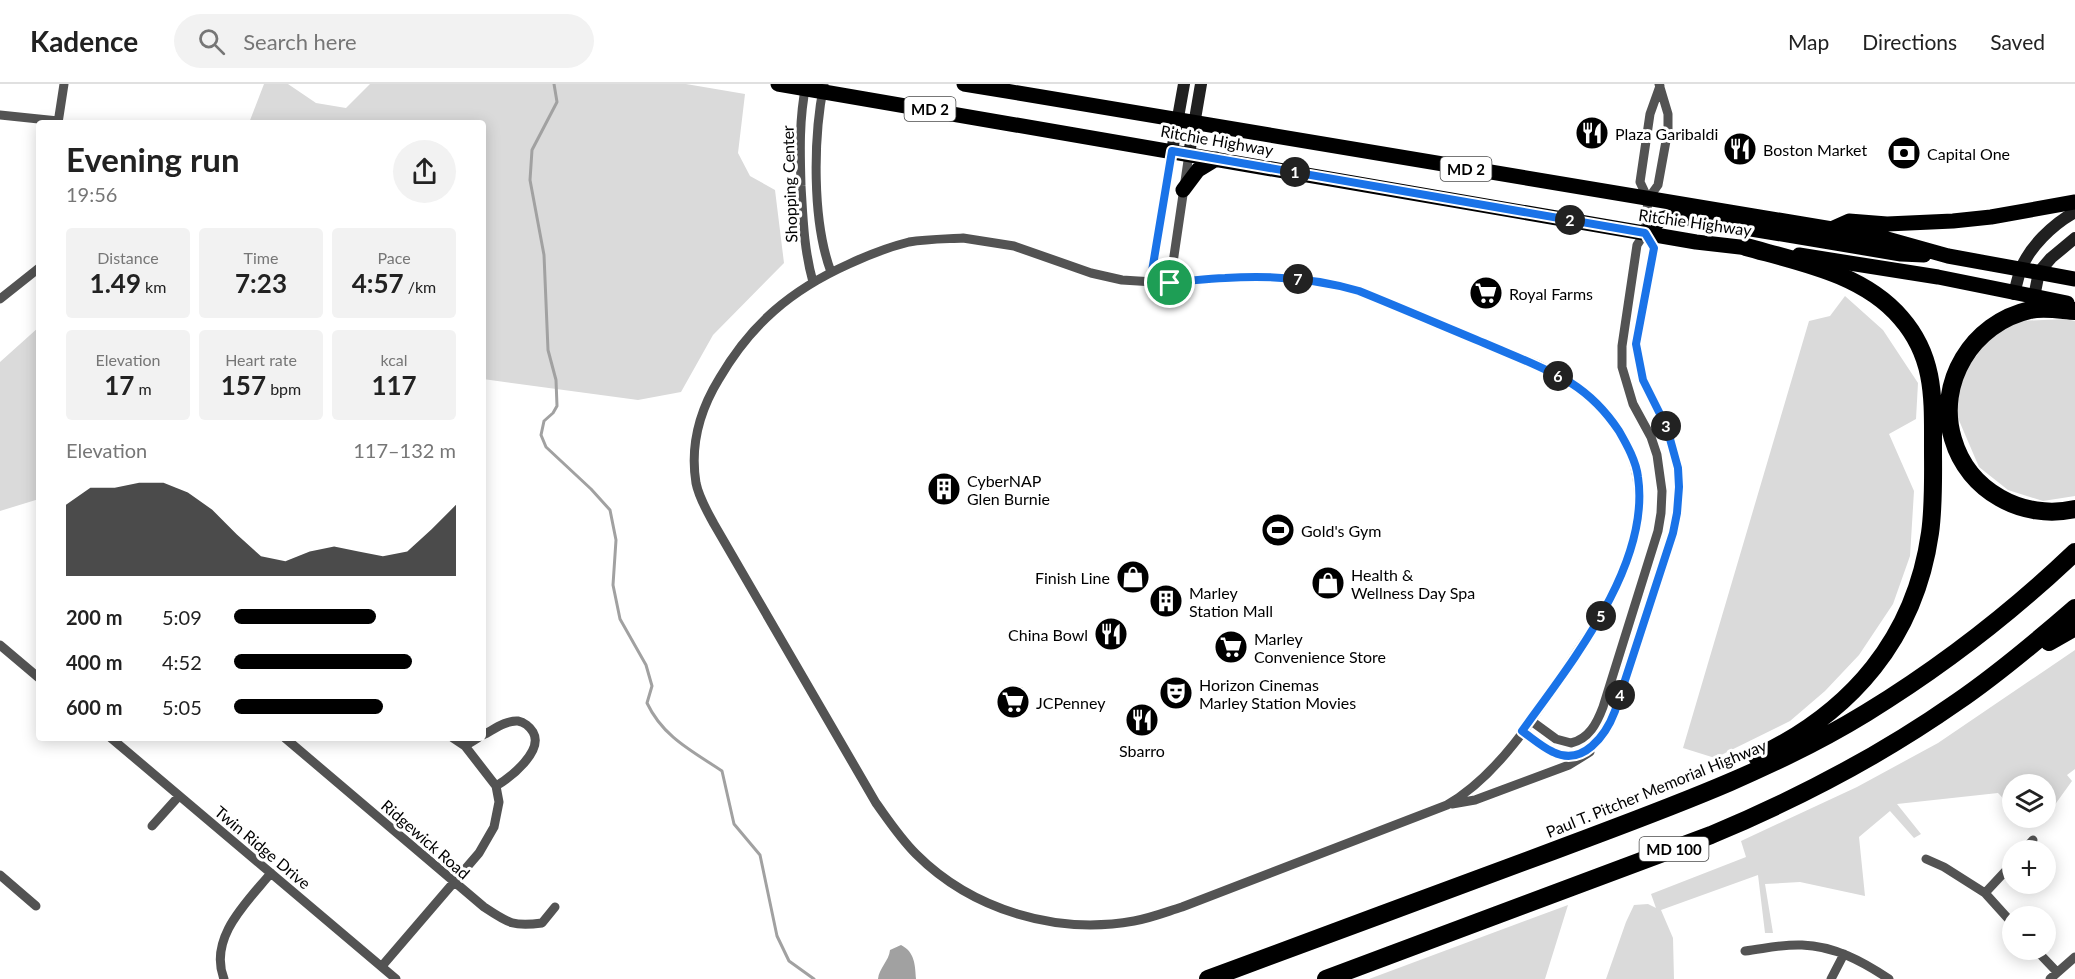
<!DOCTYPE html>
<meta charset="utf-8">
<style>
body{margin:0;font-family:Lato,sans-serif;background:#f2f2f2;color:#222;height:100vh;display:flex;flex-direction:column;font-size:22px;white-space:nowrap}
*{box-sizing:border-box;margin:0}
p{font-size:20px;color:#767676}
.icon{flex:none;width:33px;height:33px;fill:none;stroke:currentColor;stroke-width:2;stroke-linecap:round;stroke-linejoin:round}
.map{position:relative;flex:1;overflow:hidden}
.details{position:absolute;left:36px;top:36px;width:450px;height:621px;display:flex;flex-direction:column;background:#fff;border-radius:6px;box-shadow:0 3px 15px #0003}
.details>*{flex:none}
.controls{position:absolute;left:2002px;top:690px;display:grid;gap:12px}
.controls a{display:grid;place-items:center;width:54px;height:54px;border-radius:50%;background:#fff;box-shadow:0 3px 15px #0003;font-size:30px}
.pin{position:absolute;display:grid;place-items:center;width:51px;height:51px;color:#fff;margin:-26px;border:3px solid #fff;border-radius:50%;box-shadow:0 2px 6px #0007}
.km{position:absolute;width:30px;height:30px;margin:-15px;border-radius:50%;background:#222;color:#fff;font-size:16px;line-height:30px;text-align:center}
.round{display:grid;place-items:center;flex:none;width:63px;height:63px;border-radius:32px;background:#f2f2f2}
.head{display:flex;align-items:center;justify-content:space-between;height:102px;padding:0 30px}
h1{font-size:33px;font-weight:700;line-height:45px}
.metrics{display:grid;grid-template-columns:repeat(3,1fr);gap:9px;height:102px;padding:6px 30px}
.metrics div{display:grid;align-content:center;border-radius:6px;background:#f2f2f2;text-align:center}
.metrics b{font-size:26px;font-weight:700}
.metrics small{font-size:16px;font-weight:400}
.metrics p{font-size:16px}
.chart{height:168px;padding:12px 30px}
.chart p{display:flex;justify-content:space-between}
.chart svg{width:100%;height:108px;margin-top:6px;fill:#000;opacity:.7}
ul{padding:0 30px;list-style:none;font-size:20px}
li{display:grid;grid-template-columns:96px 72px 1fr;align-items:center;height:45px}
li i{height:15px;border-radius:8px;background:#000}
header{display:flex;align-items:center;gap:36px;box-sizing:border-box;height:84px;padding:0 30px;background:#fff;border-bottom:2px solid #e0e0e0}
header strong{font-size:28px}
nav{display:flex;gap:33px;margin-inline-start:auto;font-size:21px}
.search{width:420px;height:54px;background:#f2f2f2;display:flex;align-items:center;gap:15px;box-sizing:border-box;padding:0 21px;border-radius:33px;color:#767676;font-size:22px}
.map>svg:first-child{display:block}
.green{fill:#dadada}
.water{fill:#a1a1a1}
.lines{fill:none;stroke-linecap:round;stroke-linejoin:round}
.stream{stroke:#a1a1a1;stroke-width:3}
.minor{stroke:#535353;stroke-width:9}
.secondary{stroke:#202020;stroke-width:12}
.primary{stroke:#000;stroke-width:15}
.motorway{stroke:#000;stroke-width:18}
.route-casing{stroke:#fff;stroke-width:12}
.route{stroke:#1a73e8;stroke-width:8}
.labels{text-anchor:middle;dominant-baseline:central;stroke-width:6;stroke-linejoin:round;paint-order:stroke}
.shield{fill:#fff;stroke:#4c4c4c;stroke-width:1.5}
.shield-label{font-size:15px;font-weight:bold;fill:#000}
.poi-label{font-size:16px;fill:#000;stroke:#fff;text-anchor:start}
.street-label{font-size:16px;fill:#000;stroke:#fff}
</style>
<header>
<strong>Kadence</strong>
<div class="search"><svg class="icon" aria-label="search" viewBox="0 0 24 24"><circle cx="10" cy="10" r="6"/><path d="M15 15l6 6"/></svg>Search here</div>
<nav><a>Map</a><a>Directions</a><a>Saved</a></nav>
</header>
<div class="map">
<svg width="2075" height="895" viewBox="0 0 2075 895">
<rect width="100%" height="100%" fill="#fff"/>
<path class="green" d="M264,0H288L316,19L346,24L370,0H686L745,10L738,69L750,92L775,106L784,179L713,251L681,308L638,316L483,295V39H249Z
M1845,212L1883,246L1918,299L1916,335L1889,350L1914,407L1910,472L1893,520L1859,571L1825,607L1790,637L1715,674L1683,664L1809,237L1830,232Z
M2066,235L2075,237V412L2043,417L2008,406L1979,383L1958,334L1957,311L1968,283L1988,256L2017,237Z
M39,243V415L0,427V278Z
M2075,566V685L2067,691L2072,697L2046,733V700H2013V725L1998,709L1897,720L1921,750L1914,754L1890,727L1859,753L1865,812L1800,798L1765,800L1773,849H1765L1758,791L1661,826L1673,854L1674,895H1606L1626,838L1634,821L1648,820L1656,824L1651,810L1746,773L1741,757L1857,703L1938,659Z
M1568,821L1545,895H1369Z"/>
<path class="water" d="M901,861C915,868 915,881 916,895H878C879,884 889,877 890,866Z"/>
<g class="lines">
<path class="stream" d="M554,0L557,18L532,66L530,96L544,171L548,266L556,296L557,322L553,329L544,337L541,351L546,363L591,405L610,426L616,456L613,501L620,535L646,581L652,602L647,619C663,653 692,667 722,687L734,740L760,771L777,852L789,877L814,895"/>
<path class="minor" d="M824,0C813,54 812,137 831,188
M806,1C799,34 800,68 801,102C803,135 804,166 813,198
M0,31L58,37
M58,39L64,0
M1648,115L1640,98L1650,30L1660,2
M963,154L1014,162L1091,189L1122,196L1170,199L1224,194L1261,193L1309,196L1333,200L1359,207C1398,223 1437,239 1476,256C1508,269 1545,281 1574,301C1653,357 1652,434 1611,514C1602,531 1591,547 1580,563C1544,618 1504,688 1447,721L1182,823C1166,828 1151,834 1134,837C1056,851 972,826 916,770C900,754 889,737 876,719L714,440C707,427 699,414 696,399C690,362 700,326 719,295C751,240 791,206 849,180C868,171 889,163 909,158C927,155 945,155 963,154Z
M1150,199L1172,67
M1170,199L1189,70
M0,215L39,184
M0,561L39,594
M1530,636L1556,655L1571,659C1589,655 1597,639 1603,623L1658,447L1661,429L1662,407L1657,371L1651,353L1633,320L1622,283V262L1637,161L1645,149L1648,115L1658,101L1668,46V30L1659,0
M1522,647C1532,654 1542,663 1553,668C1583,682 1606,651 1615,627L1673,449L1677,429L1679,403L1678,384L1667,344L1643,295L1636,260L1654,164L1645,149
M483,651C493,646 506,636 518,637C524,638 530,643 533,648C544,667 511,693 496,702
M111,654L396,895
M285,654L484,823C508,839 513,843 542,839L555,823
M465,662L478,654
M1452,720L1475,716L1569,681L1590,668
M152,742L179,712
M2024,766L2033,756
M1926,775L1944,783L1985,809L2013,840
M0,791L36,822
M1985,809L2013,779
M2036,866L2057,888
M1745,867C1763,865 1783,860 1802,861C1834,862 1862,877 1889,895
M382,882L479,769L494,743L499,718L496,702L465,662L453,654
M224,895C208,854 247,818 271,789
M1831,895L1844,870
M2050,895L2075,873"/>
<path class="secondary" d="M1172,67L1184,0
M1189,70L1201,0
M2014,210C2016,202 2018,194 2020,187C2029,163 2053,140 2075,128
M2034,213L2039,188L2051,174L2075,154"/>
<path class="primary" d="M778,0L1696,158L1757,165
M964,0L1880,153L1948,172L2075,195
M1183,106L1198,86L1216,75
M1831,145L1849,137L1887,140L1953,137L1991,133L2075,118
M1645,149L1661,135L1673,132L1901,170L1924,171
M1799,171L1938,193L2067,219"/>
<path class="motorway" d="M1746,163C1800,178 1864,190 1901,234C1935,273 1933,314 1933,363C1933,391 1934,421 1930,449C1915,554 1852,628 1757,673
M2075,227C2060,226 2044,223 2030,226C1972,239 1936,299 1953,355C1968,407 2023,437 2075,425
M2049,558L2075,543
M1208,895C1323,852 1438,810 1553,767C1659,727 1768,689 1866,629C1941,583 2011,529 2075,468
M1326,895L1711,751C1797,715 1880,672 1957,618C1998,590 2037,557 2075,524"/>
</g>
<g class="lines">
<defs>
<path id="route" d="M1172,67L1645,149L1654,164L1636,260L1643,296L1667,344L1678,384L1679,403L1677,429L1673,449L1615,627C1606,651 1583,683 1553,668C1542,663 1532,654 1522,647C1570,580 1651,481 1638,393C1636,377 1627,361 1619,347C1607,329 1590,311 1571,299C1544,283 1514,272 1484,259C1443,242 1401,224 1359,207C1315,194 1269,191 1225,194C1200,195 1175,199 1150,199Z"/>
</defs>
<use href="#route" class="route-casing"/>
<use href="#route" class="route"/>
</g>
<defs>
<symbol id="restaurant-disc" viewBox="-11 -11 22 22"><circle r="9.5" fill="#000" stroke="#fff"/><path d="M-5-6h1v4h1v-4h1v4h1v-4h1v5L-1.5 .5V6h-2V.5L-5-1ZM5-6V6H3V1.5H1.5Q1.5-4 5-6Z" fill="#fff"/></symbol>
<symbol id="bank-disc" viewBox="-11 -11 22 22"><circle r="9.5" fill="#000" stroke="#fff"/><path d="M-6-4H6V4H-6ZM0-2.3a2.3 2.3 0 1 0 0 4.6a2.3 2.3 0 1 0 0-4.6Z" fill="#fff"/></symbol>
<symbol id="supermarket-disc" viewBox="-11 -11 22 22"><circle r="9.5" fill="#000" stroke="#fff"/><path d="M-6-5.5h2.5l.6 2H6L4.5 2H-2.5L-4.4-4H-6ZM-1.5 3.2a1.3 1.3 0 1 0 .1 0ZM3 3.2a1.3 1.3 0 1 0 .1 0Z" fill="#fff"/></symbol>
<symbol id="building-disc" viewBox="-11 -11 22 22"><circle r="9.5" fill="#000" stroke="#fff"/><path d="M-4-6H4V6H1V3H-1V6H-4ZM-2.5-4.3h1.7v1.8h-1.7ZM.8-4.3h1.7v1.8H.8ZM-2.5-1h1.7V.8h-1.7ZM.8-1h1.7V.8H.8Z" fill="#fff"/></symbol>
<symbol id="stadium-disc" viewBox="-11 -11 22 22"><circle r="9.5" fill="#000" stroke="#fff"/><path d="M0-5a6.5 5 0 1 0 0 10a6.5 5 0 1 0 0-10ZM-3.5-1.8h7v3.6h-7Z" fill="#fff"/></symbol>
<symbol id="shop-disc" viewBox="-11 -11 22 22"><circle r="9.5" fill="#000" stroke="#fff"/><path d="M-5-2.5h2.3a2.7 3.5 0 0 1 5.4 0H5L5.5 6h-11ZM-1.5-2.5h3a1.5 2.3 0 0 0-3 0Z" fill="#fff"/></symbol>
<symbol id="theatre-disc" viewBox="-11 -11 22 22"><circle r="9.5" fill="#000" stroke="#fff"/><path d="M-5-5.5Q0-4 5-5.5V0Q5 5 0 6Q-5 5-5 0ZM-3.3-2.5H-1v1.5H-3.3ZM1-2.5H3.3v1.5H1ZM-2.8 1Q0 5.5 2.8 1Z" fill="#fff"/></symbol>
</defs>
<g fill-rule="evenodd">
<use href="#restaurant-disc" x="1573" y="30" width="38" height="38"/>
<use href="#restaurant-disc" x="1721" y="46" width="38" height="38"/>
<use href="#bank-disc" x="1885" y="50" width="38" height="38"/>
<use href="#supermarket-disc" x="1467" y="190" width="38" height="38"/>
<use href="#building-disc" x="925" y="386" width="38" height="38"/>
<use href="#stadium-disc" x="1259" y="427" width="38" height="38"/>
<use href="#shop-disc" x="1114" y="474" width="38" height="38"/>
<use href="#shop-disc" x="1309" y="480" width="38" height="38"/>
<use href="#building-disc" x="1147" y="498" width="38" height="38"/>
<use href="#restaurant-disc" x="1092" y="531" width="38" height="38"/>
<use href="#supermarket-disc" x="1212" y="544" width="38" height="38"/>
<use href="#theatre-disc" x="1157" y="590" width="38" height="38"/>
<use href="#supermarket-disc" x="994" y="599" width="38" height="38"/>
<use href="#restaurant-disc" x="1123" y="617" width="38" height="38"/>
</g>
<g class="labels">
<g class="shield">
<rect x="904.5" y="13" width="51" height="24" rx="4.5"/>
<rect x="1440.5" y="73" width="51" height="24" rx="4.5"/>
<rect x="1639.5" y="753" width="69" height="24" rx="4.5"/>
</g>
<g class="shield-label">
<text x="930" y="25">MD 2</text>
<text x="1466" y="85">MD 2</text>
<text x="1674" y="765">MD 100</text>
</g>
<g class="poi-label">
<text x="1615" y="49">Plaza Garibaldi</text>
<text x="1763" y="65">Boston Market</text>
<text x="1927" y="69">Capital One</text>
<text x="1509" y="209">Royal Farms</text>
<text x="967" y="396">CyberNAP<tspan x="967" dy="18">Glen Burnie</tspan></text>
<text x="1301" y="446">Gold's Gym</text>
<text x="1351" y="490">Health &amp;<tspan x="1351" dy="18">Wellness Day Spa</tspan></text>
<text x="1110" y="493" text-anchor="end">Finish Line</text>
<text x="1189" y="508">Marley<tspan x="1189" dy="18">Station Mall</tspan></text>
<text x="1088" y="550" text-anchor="end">China Bowl</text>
<text x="1254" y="554">Marley<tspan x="1254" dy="18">Convenience Store</tspan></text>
<text x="1199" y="600">Horizon Cinemas<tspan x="1199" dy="18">Marley Station Movies</tspan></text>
<text x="1036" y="618">JCPenney</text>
<text x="1142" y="666" text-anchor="middle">Sbarro</text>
</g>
<g class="street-label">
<text transform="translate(1217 56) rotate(10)">Ritchie Highway</text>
<text transform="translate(789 100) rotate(-92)">Shopping Center</text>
<text transform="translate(1695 138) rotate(8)">Ritchie Highway</text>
<text transform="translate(1656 704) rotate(-22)">Paul T. Pitcher Memorial Highway</text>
<text transform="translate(426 755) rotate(41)">Ridgewick Road</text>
<text transform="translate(263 763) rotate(40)">Twin Ridge Drive</text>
</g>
</g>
</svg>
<div class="controls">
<a><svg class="icon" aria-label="layers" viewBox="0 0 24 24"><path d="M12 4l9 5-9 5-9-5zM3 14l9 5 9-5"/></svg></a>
<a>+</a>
<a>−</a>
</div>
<div class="pin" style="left:1170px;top:199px;background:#1e9e55"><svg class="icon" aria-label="arrive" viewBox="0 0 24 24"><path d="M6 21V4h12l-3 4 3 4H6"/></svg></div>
<b class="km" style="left:1295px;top:88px">1</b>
<b class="km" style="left:1570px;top:136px">2</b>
<b class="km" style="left:1666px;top:342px">3</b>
<b class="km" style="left:1620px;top:611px">4</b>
<b class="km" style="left:1601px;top:532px">5</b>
<b class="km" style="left:1558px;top:292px">6</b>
<b class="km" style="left:1298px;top:195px">7</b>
<section class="details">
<div class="head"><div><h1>Evening run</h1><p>19:56</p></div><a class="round"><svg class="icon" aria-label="share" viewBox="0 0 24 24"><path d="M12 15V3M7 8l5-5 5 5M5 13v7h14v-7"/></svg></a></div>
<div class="metrics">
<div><p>Distance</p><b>1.49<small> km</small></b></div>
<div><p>Time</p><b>7:23</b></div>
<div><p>Pace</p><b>4:57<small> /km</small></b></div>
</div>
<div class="metrics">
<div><p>Elevation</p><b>17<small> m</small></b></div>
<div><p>Heart rate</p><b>157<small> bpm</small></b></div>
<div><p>kcal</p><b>117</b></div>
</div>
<div class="chart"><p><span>Elevation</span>117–132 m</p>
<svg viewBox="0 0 160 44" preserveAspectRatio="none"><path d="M0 44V15L10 8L20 8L30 6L40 6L50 10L60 17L70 27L80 36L90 38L100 34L110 32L120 34L130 36L140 34L150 25L160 15V44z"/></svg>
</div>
<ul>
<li><b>200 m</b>5:09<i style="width:64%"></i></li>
<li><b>400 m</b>4:52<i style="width:80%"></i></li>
<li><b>600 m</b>5:05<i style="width:67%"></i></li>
</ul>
</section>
</div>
